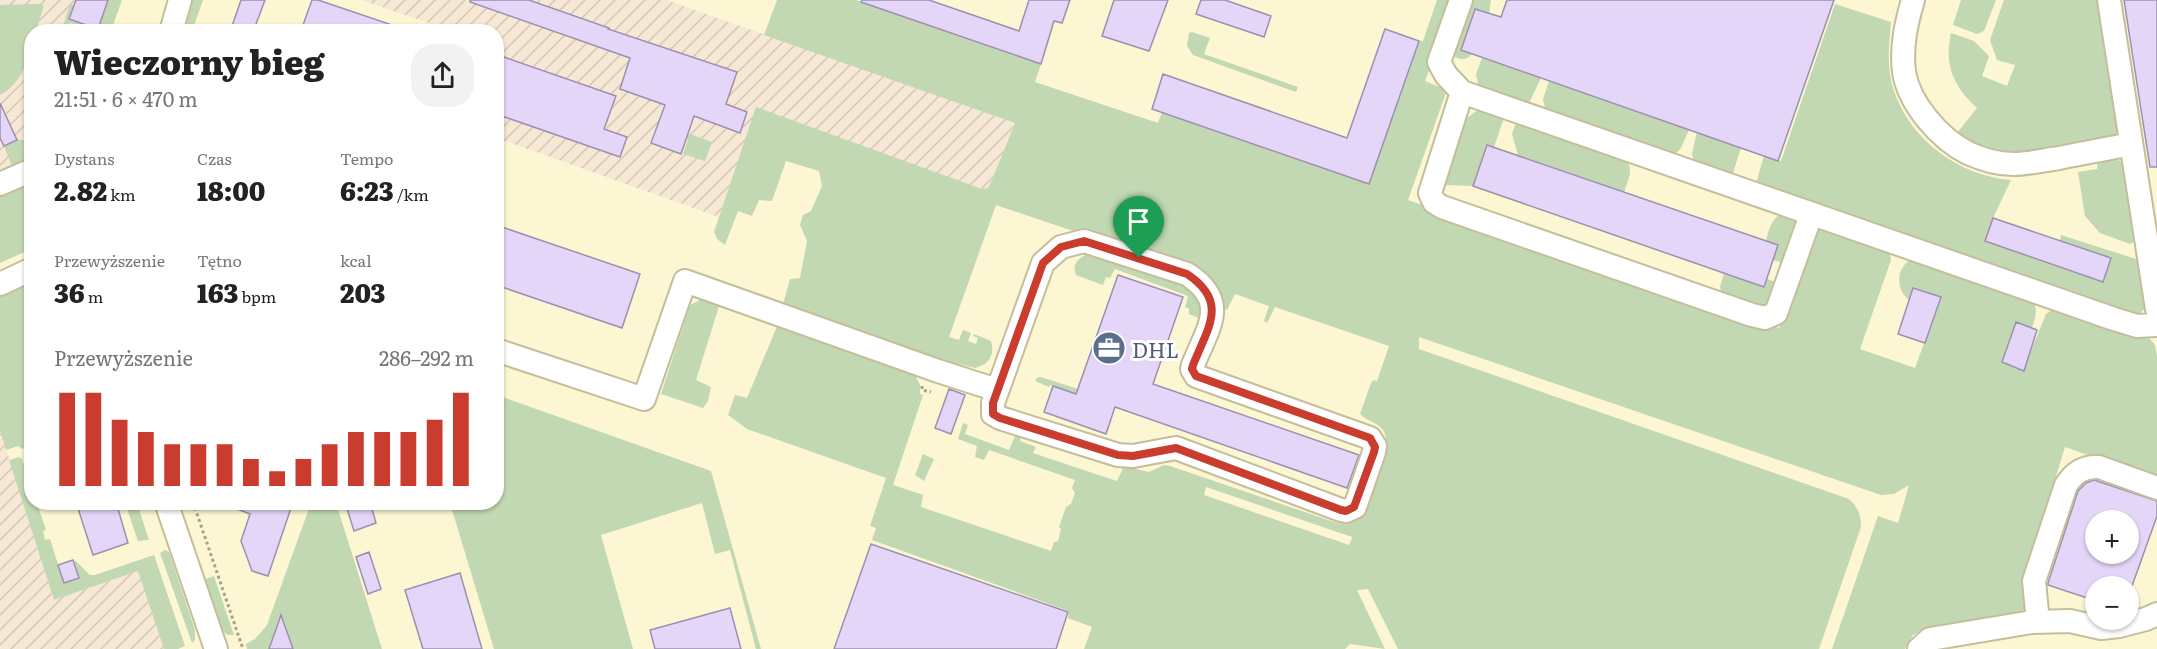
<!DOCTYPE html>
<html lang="pl">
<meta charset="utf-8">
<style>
body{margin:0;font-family:Literata,serif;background:#f2f2f2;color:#222;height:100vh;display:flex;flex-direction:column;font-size:22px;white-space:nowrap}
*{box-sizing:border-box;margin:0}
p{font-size:20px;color:#767676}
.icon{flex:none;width:33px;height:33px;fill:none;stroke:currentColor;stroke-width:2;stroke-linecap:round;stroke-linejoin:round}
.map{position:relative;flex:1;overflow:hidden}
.drawer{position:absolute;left:24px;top:24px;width:480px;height:486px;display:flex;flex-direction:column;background:#fff;border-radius:24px;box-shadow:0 2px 4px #0004}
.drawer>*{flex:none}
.fabs{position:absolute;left:2085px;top:510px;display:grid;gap:12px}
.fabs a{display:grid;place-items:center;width:54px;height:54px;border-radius:50%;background:#fff;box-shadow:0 2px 4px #0004;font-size:30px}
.pin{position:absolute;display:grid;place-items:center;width:51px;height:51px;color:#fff;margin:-62px -26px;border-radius:50% 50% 50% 0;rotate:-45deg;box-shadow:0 0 6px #0007}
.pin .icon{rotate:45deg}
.round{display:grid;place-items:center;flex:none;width:63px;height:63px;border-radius:24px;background:#f2f2f2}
.summary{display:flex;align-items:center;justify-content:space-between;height:102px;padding:0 30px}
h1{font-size:33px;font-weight:800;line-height:45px}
.figures{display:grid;grid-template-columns:repeat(3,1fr);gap:9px;height:102px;padding:6px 30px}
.figures div{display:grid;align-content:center}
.figures b{font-size:26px;font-weight:800}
.figures small{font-size:16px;font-weight:400}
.figures p{font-size:16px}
.chart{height:168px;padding:12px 30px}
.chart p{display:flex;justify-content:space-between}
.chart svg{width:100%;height:108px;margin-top:6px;stroke:#c93c2e;stroke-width:6}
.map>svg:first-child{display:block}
.industrial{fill:url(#industrial-furrows)}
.green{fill:#c1d8b3;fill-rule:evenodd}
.building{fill:#e4d6f8;stroke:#9d90af;stroke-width:1.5;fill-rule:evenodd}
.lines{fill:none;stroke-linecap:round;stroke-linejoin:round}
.minor-casing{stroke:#c4be9b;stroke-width:26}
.path{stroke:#a7a388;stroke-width:3;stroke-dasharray:3 3;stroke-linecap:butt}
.minor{stroke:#fff;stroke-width:22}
.route-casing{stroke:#fff;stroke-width:12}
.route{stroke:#c93c2e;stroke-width:8}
.labels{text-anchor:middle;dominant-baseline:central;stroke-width:6;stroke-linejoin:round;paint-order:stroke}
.service-label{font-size:21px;fill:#4e5e75;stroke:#fff;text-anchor:start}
</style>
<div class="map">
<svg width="2157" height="649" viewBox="0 0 2157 649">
<defs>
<pattern id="industrial-furrows" width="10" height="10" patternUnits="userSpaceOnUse" patternTransform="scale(1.5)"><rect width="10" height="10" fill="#f6e8d5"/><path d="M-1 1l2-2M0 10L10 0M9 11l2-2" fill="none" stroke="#d3c7b6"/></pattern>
</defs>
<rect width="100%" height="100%" fill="#fcf6d2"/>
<path class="industrial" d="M0,0H76L63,31L32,32L31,216L0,230Z
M361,0H666L1015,122L991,182L988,188L982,189L756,108L719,217L497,138L496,32L452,31Z
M0,430L54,600L152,566L178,649H0Z"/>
<path class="green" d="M108,0H122L111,31H97L70,23L67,31L61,32L70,4L74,5L70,19Z
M193,0H203L192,31L182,32Z
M777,0H856L1041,64L1035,82L1158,123L1162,112L1381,150L1419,41H1423L1437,0H1454L1425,81L1447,90L1408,200L1779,328L1812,236L1821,227L1890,252L1891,260L1860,349L1915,368L1941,297L1914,288L1909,300C1895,289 1896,267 1912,259L2030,297C2039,309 2036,315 2032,328L2016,323L2002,362L2023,370L2046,314L2056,307L2150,339L2155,345L2157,356V479L2065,447L2036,541L2026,611L2017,618L1925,629L1913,635L1905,649H1832L1878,516L1898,523L1909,485L1894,494L1881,495L1419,337V349L1849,499C1858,507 1861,515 1861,527L1819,649H1398L1368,589L1357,590L1385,649L1350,644L1345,649H1084L1092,627L1068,618L1069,611L872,540L876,528L870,526L886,478L747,429L728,415L735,395L747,398L778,324L914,373L920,385V394L923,395L893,485L923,495L921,507L1051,551L1054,542L1058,541L1061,529L1059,527L1066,507L1071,504L1075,493L1072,488L1075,480L989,450L984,460L975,457L977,446L958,439L963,423L968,425L965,434L1009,450L1017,431L1023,430L1020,441L1036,447L1033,453L1117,481L1124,466L1149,472L1164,465L1170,466L1337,523C1345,524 1352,523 1358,518C1364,512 1388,446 1386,438C1384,423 1369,423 1360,414L1371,383L1373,380L1377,381L1389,346L1275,307L1267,323L1264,321L1269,306L1235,294L1227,310C1218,304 1218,291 1212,282C1208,276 1203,272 1196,268L1082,234L996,205L949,337L959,340L963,330L971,333L968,341L976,344L978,338L973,336L974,334L991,341C995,355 989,365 975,368L930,357L783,304L790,279L800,278L807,241L800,225L803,215L811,211L822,186L819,171L786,161L772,201L759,200L752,216L738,211L725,245L717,239L714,232L756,107L982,189L988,188L991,182L1015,123L764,35ZM1206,487L1352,537V538L1349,545L1204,495Z
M1468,0H1491L1489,14L1474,9L1462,50L1472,54C1467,60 1460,61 1454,56L1452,50Z
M1961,0H1996L1984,31L1977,34L1953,25Z
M2004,0H2099L2119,131L2109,141L2014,155L1986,150L1957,133L1977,108C1953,86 1944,65 1951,33L1974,41L1989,56L1982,76L2007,86L2015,65L1997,60L1990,40Z
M38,4L44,5L36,31L32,32C32,55 22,84 0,95V5Z
M1835,4L1891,22C1889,45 1886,68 1894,91C1911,141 1960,176 2011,180L1993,218L1985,241L2102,282L2060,241L2061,235L2142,261C2146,281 2157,306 2135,316L1755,187L1764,156L1781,161Z
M1192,32L1210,38L1204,54L1298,87L1296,92L1193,55L1187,46L1189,33Z
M1482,58L1541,78L1530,101L1527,103L1479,88L1476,74Z
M1549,81L1689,130L1681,148L1674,155L1546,112L1543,99Z
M1479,109L1505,115L1494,147L1487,145L1473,186L1443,185L1467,118Z
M1517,119L1626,159C1634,170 1628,181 1624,192L1518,155L1512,134Z
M1697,132L1741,148L1731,179L1694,163L1692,153Z
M690,134L712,142L705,161L683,154Z
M17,140H24C35,157 28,161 13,169L4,146Z
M2111,157L2123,162L2140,238L2130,244L2100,233L2085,216L2078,172L2097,169L2098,160Z
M31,178V249L0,263V194Z
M1782,213L1800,222L1783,263L1773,260L1778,245L1766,241C1769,229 1771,219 1782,213Z
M1090,253L1191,285L1204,306L1198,318L1189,314V309L1185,307L1188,296L1115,269L1110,278L1106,277L1103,285L1076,275C1071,263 1080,257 1090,253Z
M1724,273L1764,286L1767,279L1781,284L1773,302L1760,310L1721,293L1720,287Z
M31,283V446L22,449L18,446L6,450L0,430V297Z
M702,299L720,303L696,380L711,387L708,401L703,408L661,394L690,305Z
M1038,377H1041L1078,389L1076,394L1050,385L1049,387L1035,381Z
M497,395L711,471L761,649H756L730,550L715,554L702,503L601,535L633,649H494L450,503L496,502Z
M923,454L934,459L924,481L915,475Z
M19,457L22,459L31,487L32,502L37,503L46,530L43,531L45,540L50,539L64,583L79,578L74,561H76L90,575H95L154,555L185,646L178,649H164L138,571L54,600L9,460Z
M125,503H137L149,540L138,541Z
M311,503H336L382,649H293L292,645H289L284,624L277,627L269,649H247L246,644L255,639L267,625Z
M165,550L169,552L195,630V640L192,643L160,553Z
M214,576L234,635H228L220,629L203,580Z"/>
<path class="building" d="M76,0H108L98,29L69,19Z
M241,0H265L253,32H230Z
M312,0H318L404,29V32H322L303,25Z
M470,0H529L609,28L608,29L737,72L726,104L747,112L740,133L694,116L681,154L651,143L665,105L620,89L630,58L470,2Z
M862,0H929L1019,31L1029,0H1070L1062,23L1054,21L1041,64L861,2Z
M1114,0H1168L1149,51L1102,36Z
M1201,0H1225L1271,16L1264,37L1196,14Z
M1507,0H1834L1778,161L1461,50L1475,9L1501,17Z
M2124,0H2157V167H2150Z
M1385,29L1419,41L1369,184L1152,109L1163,74L1347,138Z
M501,56L616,96L604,129L627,137L620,157L496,114V70Z
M0,103L17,140L4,146L0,138Z
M1487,145L1778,245L1764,287L1473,186Z
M1993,218L2111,258L2103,282L1985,241Z
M496,225L640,274L622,328L496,285Z
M1118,275L1183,297L1153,384L1359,455L1347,488L1115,407L1106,434L1044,412L1053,386L1076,394Z
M1913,288L1941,297L1925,343L1898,334Z
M2016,322L2037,330L2024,371L2002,362Z
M949,389L965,395L951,434L935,428Z
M2094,480L2157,501V516L2132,586H2096V601L2048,585V583L2078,491L2086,483ZM2096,520H2128V554H2096Z
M76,502H116L128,543L93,555Z
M224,502H293L268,576L252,571L241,541L250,514L224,504Z
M345,502H370L376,523L354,531Z
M871,544L1068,612L1056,649H834Z
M369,552L381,589L368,594L356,557Z
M73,560L79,578L64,583L58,565Z
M460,573L482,649H423L405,590Z
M730,608L741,649H655L650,630Z
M281,615L293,649H269Z"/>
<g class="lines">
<defs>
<path id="minor" d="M1461,0L1439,62L1446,75L1462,92L2114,319L2137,326L2157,325
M1913,0C1906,24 1901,47 1904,72C1909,104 1940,139 1968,153C1981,159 1999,164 2013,164C2028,164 2044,160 2059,158C2083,153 2107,149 2131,144
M2109,0L2157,309
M171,32L180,0
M1462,92L1430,193L1434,202L1442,207L1752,315L1765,318L1776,313L1811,215
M0,184L32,170
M1084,241L1187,274C1230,302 1208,327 1193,365L1192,369L1196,376L1370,438L1375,446L1374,452L1355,507L1346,511L1341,510L1176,448L1133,456L1118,455L1000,418L993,414V403L1043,263L1061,247Z
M0,284L32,269
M496,350L644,399L685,281L938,371L997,390
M166,502L216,649
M2038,622L2034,581L2066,485C2074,473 2083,466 2099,467L2157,488
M1919,649L1930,639L2032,622L2070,621L2101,628L2119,626L2146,619L2157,614"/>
</defs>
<use href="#minor" class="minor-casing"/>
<path class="path" d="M922,386V390L931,392
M193,502L243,649"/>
<use href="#minor" class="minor"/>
</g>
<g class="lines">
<defs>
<path id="route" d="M1084,241L1187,274C1229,302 1208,327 1193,365L1192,369L1196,376L1370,438L1375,447L1374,452L1354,507L1346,511L1341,510L1176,448L1133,456L1118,455L1000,418L993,414V403L1043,263L1061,247Z"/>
</defs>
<use href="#route" class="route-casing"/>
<use href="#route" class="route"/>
</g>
<defs>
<symbol id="office-disc" viewBox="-11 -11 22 22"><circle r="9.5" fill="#5c6f8a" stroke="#fff"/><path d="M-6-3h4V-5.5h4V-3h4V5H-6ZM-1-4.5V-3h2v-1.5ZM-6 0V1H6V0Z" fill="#fff"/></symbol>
</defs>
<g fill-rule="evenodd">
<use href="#office-disc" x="1090" y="329" width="38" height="38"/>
</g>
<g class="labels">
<g class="service-label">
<text x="1132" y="348">DHL</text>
</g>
</g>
</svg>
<div class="fabs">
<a>+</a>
<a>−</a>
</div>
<div class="pin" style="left:1139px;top:258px;background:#1e9e55"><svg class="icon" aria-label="arrive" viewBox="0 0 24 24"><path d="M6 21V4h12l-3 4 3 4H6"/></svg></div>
<section class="drawer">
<div class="summary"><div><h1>Wieczorny bieg</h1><p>21:51 · 6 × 470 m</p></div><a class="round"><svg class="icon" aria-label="share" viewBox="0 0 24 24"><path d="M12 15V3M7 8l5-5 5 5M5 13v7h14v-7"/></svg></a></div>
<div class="figures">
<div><p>Dystans</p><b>2.82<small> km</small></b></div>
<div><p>Czas</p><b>18:00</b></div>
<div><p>Tempo</p><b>6:23<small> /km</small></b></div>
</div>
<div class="figures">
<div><p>Przewyższenie</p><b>36<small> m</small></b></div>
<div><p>Tętno</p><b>163<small> bpm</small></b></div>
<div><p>kcal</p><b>203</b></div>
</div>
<div class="chart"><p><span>Przewyższenie</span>286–292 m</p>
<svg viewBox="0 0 160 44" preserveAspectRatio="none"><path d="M5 44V6M15 44V6M25 44V17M35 44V22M45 44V27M55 44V27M65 44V27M75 44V33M85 44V38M95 44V33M105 44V27M115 44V22M125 44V22M135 44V22M145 44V17M155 44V6"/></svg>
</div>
</section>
</div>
